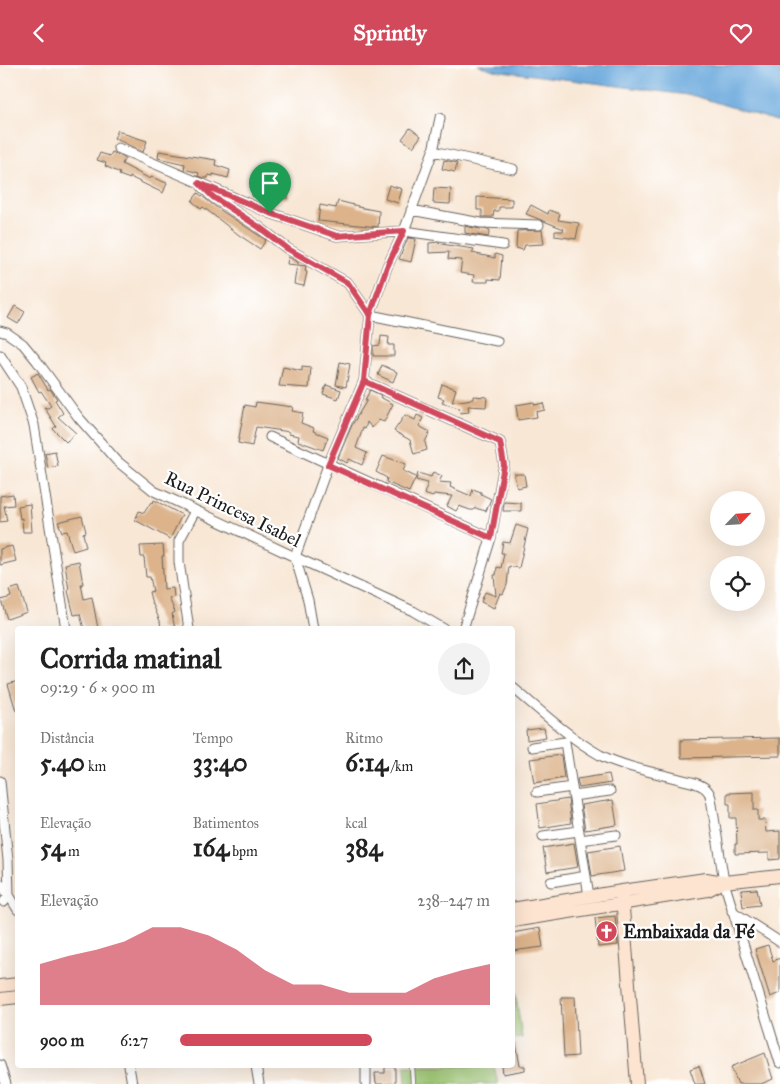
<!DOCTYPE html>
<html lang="pt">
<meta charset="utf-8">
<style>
body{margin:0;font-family:"IM FELL Great Primer",serif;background:#f2f2f2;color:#222;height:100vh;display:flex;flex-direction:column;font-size:19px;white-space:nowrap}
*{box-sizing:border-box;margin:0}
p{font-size:16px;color:#767676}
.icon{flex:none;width:28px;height:28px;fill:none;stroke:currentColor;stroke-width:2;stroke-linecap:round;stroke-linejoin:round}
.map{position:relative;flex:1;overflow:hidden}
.drawer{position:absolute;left:15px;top:561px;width:500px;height:442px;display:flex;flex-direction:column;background:#fff;border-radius:5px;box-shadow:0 5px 20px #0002}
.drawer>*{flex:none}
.needle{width:32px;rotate:65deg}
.buttons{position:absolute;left:710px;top:426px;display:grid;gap:10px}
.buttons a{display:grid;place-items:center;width:55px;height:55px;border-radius:50%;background:#fff;box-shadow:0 5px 20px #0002;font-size:25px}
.pin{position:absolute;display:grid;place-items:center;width:42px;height:42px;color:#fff;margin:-51px -21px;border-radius:50% 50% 50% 0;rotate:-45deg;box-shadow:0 0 5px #0007}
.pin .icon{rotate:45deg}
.round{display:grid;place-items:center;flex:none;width:52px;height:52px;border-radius:26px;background:#f2f2f2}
.summary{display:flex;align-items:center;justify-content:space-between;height:85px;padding:0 25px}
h1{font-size:28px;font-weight:700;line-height:38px}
.figures{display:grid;grid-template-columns:repeat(3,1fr);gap:8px;height:85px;padding:5px 25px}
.figures div{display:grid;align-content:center}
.figures b{font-size:25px;font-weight:700}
.figures small{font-size:14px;font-weight:400}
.figures p{font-size:14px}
.chart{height:140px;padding:10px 25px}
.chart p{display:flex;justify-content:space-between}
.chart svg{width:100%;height:90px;margin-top:5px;fill:#d1495b;opacity:.7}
ul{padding:0 25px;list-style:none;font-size:16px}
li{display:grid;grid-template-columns:80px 60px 1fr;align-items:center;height:38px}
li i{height:12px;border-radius:6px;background:#d1495b}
header{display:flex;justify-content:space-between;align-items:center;height:65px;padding:0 25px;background:#d1495b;color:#fff;font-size:22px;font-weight:700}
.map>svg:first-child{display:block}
.green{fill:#9fc873;stroke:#5e7248}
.water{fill:#69a8dc;stroke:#42627c}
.building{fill:#dcb38b}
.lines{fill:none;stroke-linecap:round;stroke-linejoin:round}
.lane-casing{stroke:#69635d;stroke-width:6}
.street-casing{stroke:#69635d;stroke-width:11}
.secondary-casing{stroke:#69635d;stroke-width:14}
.lane{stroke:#fff;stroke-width:4.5}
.street{stroke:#fff;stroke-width:9}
.secondary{stroke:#fde4d1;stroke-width:12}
.route-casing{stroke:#fff;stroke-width:10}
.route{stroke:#d1495b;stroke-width:6}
.labels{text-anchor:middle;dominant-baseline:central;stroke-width:4.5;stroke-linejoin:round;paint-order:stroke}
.street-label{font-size:19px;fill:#1c1c1c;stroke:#fff}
.poi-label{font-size:19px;font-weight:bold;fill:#1c1c1c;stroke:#fff;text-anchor:start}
</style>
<header><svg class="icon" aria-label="back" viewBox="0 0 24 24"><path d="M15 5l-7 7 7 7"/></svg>Sprintly<svg class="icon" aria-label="heart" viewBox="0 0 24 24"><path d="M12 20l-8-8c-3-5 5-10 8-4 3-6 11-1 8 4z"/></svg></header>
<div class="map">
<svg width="780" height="1019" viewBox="0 0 780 1019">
<rect width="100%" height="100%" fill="#fff"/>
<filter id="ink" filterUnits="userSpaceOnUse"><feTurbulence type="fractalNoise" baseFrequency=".02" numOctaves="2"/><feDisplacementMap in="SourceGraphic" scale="10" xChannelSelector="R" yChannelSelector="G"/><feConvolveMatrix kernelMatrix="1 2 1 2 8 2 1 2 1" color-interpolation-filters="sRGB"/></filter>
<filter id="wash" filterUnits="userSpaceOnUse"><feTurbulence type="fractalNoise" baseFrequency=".0096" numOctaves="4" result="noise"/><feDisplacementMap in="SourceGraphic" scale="20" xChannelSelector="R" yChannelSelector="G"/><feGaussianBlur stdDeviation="1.12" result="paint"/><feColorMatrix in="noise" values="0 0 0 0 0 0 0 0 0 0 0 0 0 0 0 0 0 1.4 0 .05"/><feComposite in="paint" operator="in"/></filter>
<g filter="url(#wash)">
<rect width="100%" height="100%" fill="#f8e7d5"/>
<path class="green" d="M512,904L522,973L513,974V943L515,942V931H513Z
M405,1001H494L498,1019H406Z"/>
<path class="water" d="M478,0H780V57L695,31L494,5Z"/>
<g id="blocks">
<path class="building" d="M410,63L421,71L413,82L402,74Z
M118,65L125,69L147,76L143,87L114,73Z
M159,86L216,95L215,100L230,105L228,113L213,109V111L208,110V113H203L198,111L199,108L184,104L185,99L158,93Z
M112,87L125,93L122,99L150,114L151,112L167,118L163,128L130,112V114L119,110L120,108L105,101L106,98L97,95L100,88L110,91Z
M444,95L457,98L455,107L442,104Z
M256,113L275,118L274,121L288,122V133H271V136L252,131Z
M389,120L402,124L398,138L385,134Z
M434,123L451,124L450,139L433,138Z
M198,128L216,142L266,175L260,184L239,170L203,142L201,144L192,136Z
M477,132L512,134V142H499V146H494L493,152H482V145H477Z
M338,136L358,141V142L379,146L378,162L318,156L320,140L336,143Z
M531,140L548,149L549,145L560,149L558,155L579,158L576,174L555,171V166H563L564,164L526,149Z
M465,161L480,164L490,165L488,172L465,168Z
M542,165L544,179L525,180L523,185L516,183L517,166Z
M408,173L416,174L411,197L399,194Z
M439,177L441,179L474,184L472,188L495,193V189L502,191L500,215L488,214V217H473L474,210L460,208L462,195L448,194L449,187L429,188V178Z
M288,192L298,197V200L306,201L305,206L307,207L304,221L294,219L297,200L287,199Z
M15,241L25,247L18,259L8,253Z
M381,271L389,272L388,280H394V291H373V281L380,280Z
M340,297L350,299L346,322L336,320Z
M382,300L397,307L393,317L378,310Z
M283,302L302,306V302L311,303L309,323L279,321Z
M38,308L48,325L50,324L57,334L55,335L63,348L58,352L76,368L66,377L53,364L56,361L44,342L48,343L51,341L41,326L39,327L31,312Z
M442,319L456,324L452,337L473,334V331L487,332L486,342L468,341L469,347L460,348L459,343L442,338L444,334L438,332Z
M326,320L341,325L338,334L323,329Z
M370,325L381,330L380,332L393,339L384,357L379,355L372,363L367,357L365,364L363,363L356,383L367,388L362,400L349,394L347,398L338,393L352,360L367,335H365Z
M256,337L293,342L292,346L303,348L301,358L314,363L313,366L328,372L323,385L298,376L299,371L289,369L290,367L256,362L252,381L238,378L245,340L255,342Z
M534,337L535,340L543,338L545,345L536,347L537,352L518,355L516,340Z
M405,350L415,355L417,350L423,353L419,361L430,367L425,377L427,385L414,389L410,375L394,366Z
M55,386L58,401L48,403L45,388Z
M383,391L406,399L403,406L416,412L409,427L386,417L387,413L376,407Z
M433,407L442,411L439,417L451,418L450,422L471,431L473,424L481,427V429L491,434L486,446L475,443L474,445H470L459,441L456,446L447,441L452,431L434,429L433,432L424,429L428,418L416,415L418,408L431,412Z
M514,409H524L526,421L517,423Z
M13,429L14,440L4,441L7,456L0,457V431Z
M154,435L182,450L170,474L135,455L139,446L144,448L151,437L153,438Z
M504,437L521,438V446H503Z
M30,439L32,467H23L22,453L20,454L18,441Z
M82,451L86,467L83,468L86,482L73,486L67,466L62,467L58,457Z
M516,460L528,464L519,503L509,501L507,520L503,529L500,528L494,543L481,537L485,527L496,531L494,510H496L497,502L501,503L504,488H501L503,477L510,478Z
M163,480L164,491H162L164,524L173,523L174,532L169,533L175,547L172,549L175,564H161L160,556L151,535L149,527L153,526L150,512H146L144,492H141L140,481Z
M12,481L16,496L0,500V484Z
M79,496L83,519H81L84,534L92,532L98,564H84L80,549L74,550L68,526L69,525L65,499Z
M19,522L27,547L7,554L1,535L11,532L9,525Z
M18,616V646H16L8,619Z
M544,663L546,672L527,675L526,665Z
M780,673V691L681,693V675Z
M561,690L564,713L534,718L530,694Z
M609,709L611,718L579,723L577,714Z
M754,727V745H758V755H765L766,767L780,766V794L769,795V788L735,789V779H737L736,753H730V739H727V728Z
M568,734L571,758L540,763L537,739Z
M613,735L617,760L585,765L581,740Z
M574,778L578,802L547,807L543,783Z
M620,781L624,806L592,811L588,786Z
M757,824L760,840L743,842L741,825Z
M615,851L618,880L598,882L595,853Z
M540,863L543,882L512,886V868Z
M768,880L773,896L780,893V928L770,932L755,884Z
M561,932H575L578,991L564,992Z
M512,978H516L520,1001H525V1005L503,1009L502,1001H512Z
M765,988L773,1014L761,1019H738L731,1002Z
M699,1001L701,1006L705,1019H695L690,1004Z
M385,1002H395V1019H376L375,1008H385Z"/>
</g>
</g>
<g filter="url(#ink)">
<use href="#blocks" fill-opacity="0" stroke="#69635d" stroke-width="1"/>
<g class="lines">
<defs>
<path id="lane" d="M412,1001L413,1019"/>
<path id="street" d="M118,83L270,148L337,171L404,166L503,180
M433,86L513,104
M202,122L213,132L259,162L288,184L348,218L370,250L497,276
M411,145L481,158L539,160
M0,266L7,268L23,279L37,296L79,353L117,396L154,426L295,492L413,546L444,564
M0,290L21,322L34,360L66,564
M364,316L500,377L504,399L491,473L463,564
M270,372L491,473
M189,564L179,497V476L195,446
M313,564L308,535L295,492L328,400L364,316L370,250L387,202L404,166L433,86L440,53
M512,622C540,645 568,672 600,690C625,703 667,710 695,718C703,721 709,724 711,733L724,817L780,998
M532,682L565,677L589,831
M0,716L8,795L9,830L4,837
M537,727L572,722
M573,731L610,726
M543,771L579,766
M580,775L616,770
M551,817L586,811
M0,819L9,830L18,845
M732,846L780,877
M0,1000L6,1019
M129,1001L132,1019
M256,1001L259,1019
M366,1001V1019"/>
<path id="secondary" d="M622,831L637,1019
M512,844L622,826L706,814L724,817L780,811
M512,856L708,825L724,817
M0,921L18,919
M0,934L18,932"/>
</defs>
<use href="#lane" class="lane-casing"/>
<use href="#street" class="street-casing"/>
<use href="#secondary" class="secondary-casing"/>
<use href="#lane" class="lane"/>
<use href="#street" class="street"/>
<use href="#secondary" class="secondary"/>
</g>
</g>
<g class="lines" filter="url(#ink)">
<defs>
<path id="route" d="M270,148L337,171L404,166L387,202L370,250L364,316L328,400L491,473L504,400L500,377L364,316L370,250L348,218L288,184L259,162L213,132L199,118L270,148"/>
</defs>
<use href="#route" class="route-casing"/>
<use href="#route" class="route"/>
</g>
<defs>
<symbol id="church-disc" viewBox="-11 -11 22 22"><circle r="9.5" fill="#d1495b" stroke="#fff"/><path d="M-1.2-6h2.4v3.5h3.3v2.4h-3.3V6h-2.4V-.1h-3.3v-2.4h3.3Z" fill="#fff"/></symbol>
</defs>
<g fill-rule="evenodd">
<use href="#church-disc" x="594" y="854" width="25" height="25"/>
</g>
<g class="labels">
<g class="street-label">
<text transform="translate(233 444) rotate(26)">Rua Princesa Isabel</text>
</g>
<g class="poi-label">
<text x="623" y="866">Embaixada da Fé</text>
</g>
</g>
</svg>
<div class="buttons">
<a><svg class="needle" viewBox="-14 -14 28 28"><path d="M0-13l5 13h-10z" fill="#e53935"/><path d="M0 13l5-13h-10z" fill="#767676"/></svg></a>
<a><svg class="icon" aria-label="locate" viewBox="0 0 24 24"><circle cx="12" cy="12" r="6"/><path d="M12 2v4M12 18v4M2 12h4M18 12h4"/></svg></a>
</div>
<div class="pin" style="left:270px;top:148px;background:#1e9e55"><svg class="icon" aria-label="arrive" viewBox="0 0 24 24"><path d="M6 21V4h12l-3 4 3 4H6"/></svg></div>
<section class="drawer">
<div class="summary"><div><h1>Corrida matinal</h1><p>09:29 · 6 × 900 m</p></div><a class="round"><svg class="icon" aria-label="share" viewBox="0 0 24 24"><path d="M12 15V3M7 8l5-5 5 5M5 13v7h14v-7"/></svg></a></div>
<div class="figures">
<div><p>Distância</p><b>5.40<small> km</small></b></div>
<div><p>Tempo</p><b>33:40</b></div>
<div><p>Ritmo</p><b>6:14<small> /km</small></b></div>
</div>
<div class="figures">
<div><p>Elevação</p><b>54<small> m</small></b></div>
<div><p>Batimentos</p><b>164<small> bpm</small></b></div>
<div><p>kcal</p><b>384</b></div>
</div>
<div class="chart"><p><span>Elevação</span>238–247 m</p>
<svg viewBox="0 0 160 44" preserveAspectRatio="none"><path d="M0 44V24L10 20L20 17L30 13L40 6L50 6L60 10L70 17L80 27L90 34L100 34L110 38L120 38L130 38L140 31L150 27L160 24V44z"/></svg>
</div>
<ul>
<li><b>900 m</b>6:27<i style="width:62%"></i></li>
</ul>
</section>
</div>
